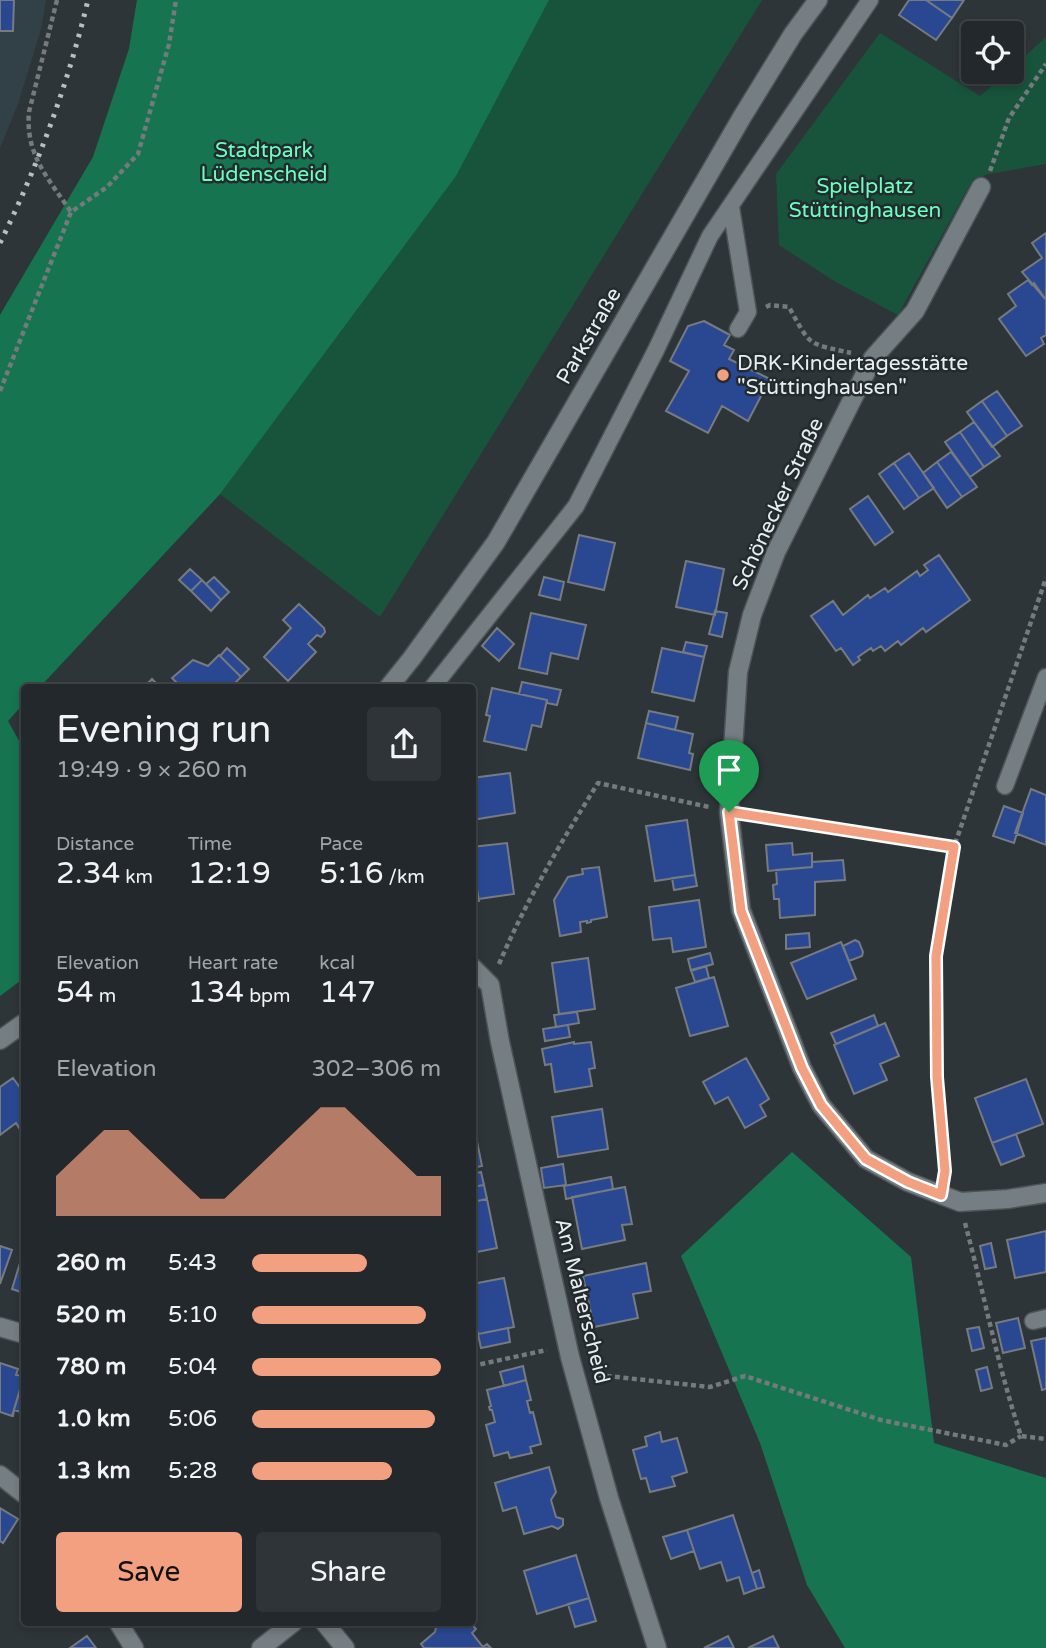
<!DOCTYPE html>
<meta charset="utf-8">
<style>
body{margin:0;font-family:"Varela Round",sans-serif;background:#2e3437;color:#f1f3f6;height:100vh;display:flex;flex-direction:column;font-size:26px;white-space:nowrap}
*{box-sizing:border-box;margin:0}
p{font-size:23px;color:#a2a6a9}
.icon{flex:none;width:38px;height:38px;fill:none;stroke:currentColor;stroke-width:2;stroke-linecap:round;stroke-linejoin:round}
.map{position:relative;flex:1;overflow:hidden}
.panel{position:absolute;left:21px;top:684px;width:455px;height:942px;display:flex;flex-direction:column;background:#22282b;border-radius:7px;box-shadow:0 4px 10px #0003,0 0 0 2px #3f4447}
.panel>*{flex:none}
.fabs{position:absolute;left:961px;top:21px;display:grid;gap:14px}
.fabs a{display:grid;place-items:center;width:63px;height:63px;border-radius:7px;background:#22282b;box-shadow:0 4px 10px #0003,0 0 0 2px #3f4447;font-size:35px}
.pin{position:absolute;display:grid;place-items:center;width:60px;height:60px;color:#fff;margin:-72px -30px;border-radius:50% 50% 50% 0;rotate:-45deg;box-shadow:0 0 7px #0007}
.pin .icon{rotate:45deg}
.round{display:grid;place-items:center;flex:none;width:74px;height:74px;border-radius:7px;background:#2e3437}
.summary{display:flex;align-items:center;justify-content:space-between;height:119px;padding:0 35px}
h1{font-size:38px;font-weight:600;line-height:52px}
.figures{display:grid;grid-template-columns:repeat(3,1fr);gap:10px;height:119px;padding:7px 35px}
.figures div{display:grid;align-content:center}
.figures b{font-size:30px;font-weight:600}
.figures small{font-size:19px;font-weight:400}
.figures p{font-size:19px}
.chart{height:196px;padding:14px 35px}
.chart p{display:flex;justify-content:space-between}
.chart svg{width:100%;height:126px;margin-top:7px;fill:#f2a080;opacity:.7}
.button{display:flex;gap:14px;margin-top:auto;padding:14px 35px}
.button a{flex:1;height:80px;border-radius:7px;background:#f2a080;color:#111;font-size:28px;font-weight:600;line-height:80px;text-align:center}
.button a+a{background:#2e3437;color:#f1f3f6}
ul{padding:0 35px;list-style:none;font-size:23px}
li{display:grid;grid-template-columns:112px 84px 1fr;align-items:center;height:52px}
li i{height:18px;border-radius:9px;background:#f2a080}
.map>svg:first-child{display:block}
.built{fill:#324047}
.green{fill:#17543b}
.forest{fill:#167450}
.building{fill:#2a4892;stroke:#767a81;stroke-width:2}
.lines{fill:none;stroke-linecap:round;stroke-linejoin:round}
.service-casing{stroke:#4d5356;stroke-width:19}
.minor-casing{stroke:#4d5356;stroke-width:21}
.tertiary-casing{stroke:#4d5356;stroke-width:21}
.path{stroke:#747a7d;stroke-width:4.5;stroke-dasharray:5 3.5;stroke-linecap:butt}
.service{stroke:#757e82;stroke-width:16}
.minor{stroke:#757e82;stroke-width:18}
.tertiary{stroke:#757e82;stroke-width:18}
.rail{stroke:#b9bec1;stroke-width:5;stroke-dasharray:3.5 7;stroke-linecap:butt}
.route-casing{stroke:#fff;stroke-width:14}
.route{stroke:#f2a080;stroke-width:9}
.poi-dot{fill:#f2a080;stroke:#242b2f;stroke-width:2.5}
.labels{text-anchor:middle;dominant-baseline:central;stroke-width:5;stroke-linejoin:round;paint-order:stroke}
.park-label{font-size:21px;fill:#6bffbf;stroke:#242b2f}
.street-label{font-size:21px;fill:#e9eef0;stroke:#242b2f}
.poi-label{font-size:21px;fill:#e9eef0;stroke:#242b2f;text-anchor:start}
</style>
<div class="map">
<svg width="1046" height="1648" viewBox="0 0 1046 1648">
<rect width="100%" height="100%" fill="#2e3539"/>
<path class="built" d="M0,0H46L41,29L18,104L0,148Z"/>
<path class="green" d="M137,0H762L380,617L220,494L39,688H24V703L8,721L24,750V978L0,996V315L93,157L129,49Z
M880,33L980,96L1008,72H1012V68L1046,37V164L989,174L973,179L898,315L834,281L779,245L776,174Z"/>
<path class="forest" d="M137,0H549L456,176L220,494L39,688H24V703L8,721L24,750V978L0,996V315L93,157L129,49Z
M792,1152L911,1257L934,1443L1046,1478V1648H845L807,1585L760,1443L681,1256Z"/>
<path class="building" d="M0,0H14L13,31H0Z
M909,0H926L952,18L936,40L899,15Z
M926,0H964L952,18Z
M1046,233V300L1022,272L1042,258L1032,243Z
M1028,280L1032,285L1034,283L1046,300V335L1041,338L1044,344L1026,356L999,319L1016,306L1008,294Z
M704,321L730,335L724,345L734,350L729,359L770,379L748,421L722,406L708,433L666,411L689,371L670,361L688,326Z
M997,391L1022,426L1007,436L982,401Z
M982,401L1007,436L992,447L967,412Z
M974,422L1000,456L984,467L960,432Z
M960,432L984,467L970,477L945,442Z
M951,452L977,487L962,497L937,462Z
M909,453L934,488L919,498L894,463Z
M937,462L962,497L947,508L923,473Z
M894,463L919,498L904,509L879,474Z
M868,496L893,532L875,545L850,509Z
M579,535L615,543L604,590L568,582Z
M939,555L970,600L926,632L923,628L901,645L898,641L885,651L881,646L873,651L871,648L858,657L860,660L853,665L841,648L836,651L811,616L833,601L843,615L868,595L870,598L885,588L888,592L917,571L920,576L928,570L924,565Z
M686,561L724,569L715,615L676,607Z
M190,569L202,580L191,591L179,580Z
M214,577L229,592L221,600L206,584Z
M544,577L564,582L560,600L539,595Z
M202,580L221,600L211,611L191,591Z
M299,604L324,628L325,632L321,637L317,635L308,644L316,652L288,681L264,657L291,628L283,620Z
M715,611L727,613L722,637L709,634Z
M531,613L586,625L578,659L551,653L547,674L519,668Z
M497,628L514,644L499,661L482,646Z
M686,642L707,646L704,657L683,652Z
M227,648L249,669L241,677L220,656Z
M662,648L704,657L694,701L652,692Z
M219,655L241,677L236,682L242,688H182L172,678L193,660L208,666Z
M152,679L161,688H143Z
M522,682L561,690L557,705L547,703V700L519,694Z
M492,688L547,700L541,727L532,725L526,750L484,741L490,716L486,715Z
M649,711L678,717L675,730L646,723Z
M646,723L693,734L689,753L693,754L690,770L638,758Z
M510,773L515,813L472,820V778Z
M1031,789L1046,795V845L1015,833Z
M1004,806L1023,813L1014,843L993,836Z
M687,820L695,875L655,881L646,826Z
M507,843L514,894L478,899L472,847Z
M792,843L793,855L812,853V867L768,871L766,845Z
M843,860L845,880L815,882V915L780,918L779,899H774L773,885L777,884L776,870L812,867V862Z
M599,867L607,917L591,920V922L587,923V921L580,922L581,932L560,936L554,900L568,877L583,874L582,869Z
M695,875L697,886L674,890L672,878Z
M472,877H475L479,901L472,902Z
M699,900L706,947L673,952L671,938L653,940L649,907Z
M809,933L810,947L786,949V935Z
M855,940L859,942L863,952L862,956L849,961L843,946Z
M841,942L856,979L807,999L791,963Z
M710,953L713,964L691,971L688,959Z
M588,958L595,1009L559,1014L552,963Z
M706,966L709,978L695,982L691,970Z
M714,977L728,1026L690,1036L676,988Z
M577,1012L579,1023L556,1027L554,1015Z
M874,1015L878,1026L836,1044L831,1033Z
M885,1023L899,1056L880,1064L887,1080L854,1094L834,1045Z
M568,1025L570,1037L545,1041L543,1029Z
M574,1042V1044L591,1042L595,1068L589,1069L592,1086L555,1092L551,1064L545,1065L542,1049Z
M746,1058L769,1099L760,1105L766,1116L745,1128L728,1097L715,1104L703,1082Z
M13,1078L24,1093V1129L21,1131L16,1123L0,1135V1087Z
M1026,1079L1043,1124L992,1143L975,1098Z
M602,1109L608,1149L558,1157L552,1117Z
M472,1117L482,1166L472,1168Z
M1016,1134L1024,1156L1001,1165L992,1143Z
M563,1164L566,1185L544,1188L541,1168Z
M481,1172L484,1185L472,1187V1174Z
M611,1177L613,1189L566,1199L564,1186Z
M484,1185L487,1199L472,1202V1187Z
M625,1187L632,1224L622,1225L625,1240L582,1249L572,1197Z
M487,1199L497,1248L472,1253V1202Z
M1046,1231V1272L1015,1278L1007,1240Z
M991,1243L996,1267L985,1269L980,1246Z
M0,1246L12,1250L0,1284Z
M24,1250V1293L12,1289Z
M646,1263L651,1291L633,1294L638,1318L594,1327L583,1276Z
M504,1278L514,1327L478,1334L472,1308V1284Z
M1018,1318L1025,1348L1003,1353L996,1323Z
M979,1327L984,1348L972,1351L967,1329Z
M508,1328L510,1342L481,1348L478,1334Z
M1046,1338V1389L1042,1390L1031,1341Z
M0,1363L18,1369L16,1375L24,1376L12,1416L0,1412Z
M523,1366L526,1380L504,1386L500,1372Z
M987,1367L992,1388L981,1391L976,1370Z
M24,1378V1413L14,1410L13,1416H12Z
M526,1380L531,1400L527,1401L530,1413L533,1412L541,1444L530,1447L532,1453L510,1458L508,1452L494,1456L486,1425L495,1422L492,1410H490L489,1407L491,1406L487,1390Z
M660,1432L662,1442L677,1438L687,1472L672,1477L675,1486L650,1492L646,1478L641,1479L633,1450L647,1446L645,1437Z
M549,1467L556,1492L551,1500L556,1517L563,1519V1525L558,1529L552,1526L524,1534L516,1507L503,1511L495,1483Z
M0,1508L18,1519L3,1543L0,1541Z
M733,1515L757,1589L744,1594L739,1577L727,1581L721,1562L700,1569L687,1530Z
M687,1530L694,1551L671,1559L663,1537Z
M576,1555L589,1598L537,1614L524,1571Z
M759,1570L764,1587L757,1589L752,1573Z
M589,1598L596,1621L575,1627L568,1604Z
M470,1622L476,1629L472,1633L483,1647L487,1644L491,1648H424L421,1644L435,1632L437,1623Z
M87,1636L96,1648H70Z
M728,1636L734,1648H704Z
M773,1636L779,1648H748Z"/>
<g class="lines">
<defs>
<path id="service" d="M731,207L748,312L738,329
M432,688L576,506L656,350L710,236L870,0
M1005,786L1046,677
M1033,1321L1046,1318"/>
<path id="minor" d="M981,187L915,311L873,358L776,552L752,615L738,672L729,812L741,910L802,1068L821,1105L866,1159L908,1182L960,1202L1008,1199L1046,1193
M472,967L490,985L500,1042L570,1357L609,1498L657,1648
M0,1327L24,1334
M0,1475L24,1494
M118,1622L134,1648
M324,1622L345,1648
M261,1648L294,1622"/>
<path id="tertiary" d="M388,688L412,658L496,542L742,117L793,34L818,0
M0,1040L24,1023"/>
</defs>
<use href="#service" class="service-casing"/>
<use href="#minor" class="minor-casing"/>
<use href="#tertiary" class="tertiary-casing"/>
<path class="path" d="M57,0L29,112C25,155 49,179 71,212
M990,171L1009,118L1046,64
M766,307L770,305L789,307C811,347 807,343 851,353
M0,391L71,212L107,187L138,154L169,44L176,0
M748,815L954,847
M499,964C526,901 561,842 598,783L709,807
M945,1173L937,1077L936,956L954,847L1046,578
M965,1223C984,1294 998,1367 1021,1436L1046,1439
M472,1366L547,1350
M598,1375L710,1387L745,1376L881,1420L1006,1445L1021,1436"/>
<use href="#service" class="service"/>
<use href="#minor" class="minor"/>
<use href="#tertiary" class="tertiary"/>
<path class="rail" d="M0,243C38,166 68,84 88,0"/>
</g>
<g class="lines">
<defs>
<path id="route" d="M729,812L954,847L936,956L937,1077L945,1171L941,1195L908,1182L866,1159L821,1105L802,1068L741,911Z"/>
</defs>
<use href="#route" class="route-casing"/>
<use href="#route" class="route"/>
</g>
<circle class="poi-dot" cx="723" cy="375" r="7"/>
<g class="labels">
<g class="park-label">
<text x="264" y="150">Stadtpark<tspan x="264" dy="24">Lüdenscheid</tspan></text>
<text x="865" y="186">Spielplatz<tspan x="865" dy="24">Stüttinghausen</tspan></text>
</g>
<g class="street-label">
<text transform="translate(589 336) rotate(-60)">Parkstraße</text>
<text transform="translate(778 504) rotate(-65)">Schönecker Straße</text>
<text transform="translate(582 1301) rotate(76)">Am Malterscheid</text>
</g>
<g class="poi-label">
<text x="737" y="363">DRK-Kindertagesstätte<tspan x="737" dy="24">"Stüttinghausen"</tspan></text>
</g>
</g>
</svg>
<div class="fabs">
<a><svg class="icon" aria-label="locate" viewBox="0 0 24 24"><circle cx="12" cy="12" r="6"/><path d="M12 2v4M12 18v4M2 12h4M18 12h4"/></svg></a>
</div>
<div class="pin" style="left:729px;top:812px;background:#1e9e55"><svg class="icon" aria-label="arrive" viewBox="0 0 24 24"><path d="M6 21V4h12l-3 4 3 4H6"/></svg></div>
<section class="panel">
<div class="summary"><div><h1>Evening run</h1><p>19:49 · 9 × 260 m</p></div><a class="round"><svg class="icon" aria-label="share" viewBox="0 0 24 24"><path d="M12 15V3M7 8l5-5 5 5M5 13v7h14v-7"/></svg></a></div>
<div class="figures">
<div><p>Distance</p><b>2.34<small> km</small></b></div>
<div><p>Time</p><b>12:19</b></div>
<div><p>Pace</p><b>5:16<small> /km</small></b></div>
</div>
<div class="figures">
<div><p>Elevation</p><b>54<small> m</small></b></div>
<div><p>Heart rate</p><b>134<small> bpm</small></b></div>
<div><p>kcal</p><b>147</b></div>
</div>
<div class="chart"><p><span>Elevation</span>302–306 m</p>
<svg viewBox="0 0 160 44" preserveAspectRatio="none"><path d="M0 44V30L10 22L20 14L30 14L40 22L50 30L60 38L70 38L80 30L90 22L100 14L110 6L120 6L130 14L140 22L150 30L160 30V44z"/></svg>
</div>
<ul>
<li><b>260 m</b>5:43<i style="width:61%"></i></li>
<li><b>520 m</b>5:10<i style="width:92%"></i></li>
<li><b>780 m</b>5:04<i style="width:100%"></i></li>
<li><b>1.0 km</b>5:06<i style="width:97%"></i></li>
<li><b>1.3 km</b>5:28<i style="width:74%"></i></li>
</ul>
<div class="button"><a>Save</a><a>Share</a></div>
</section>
</div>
